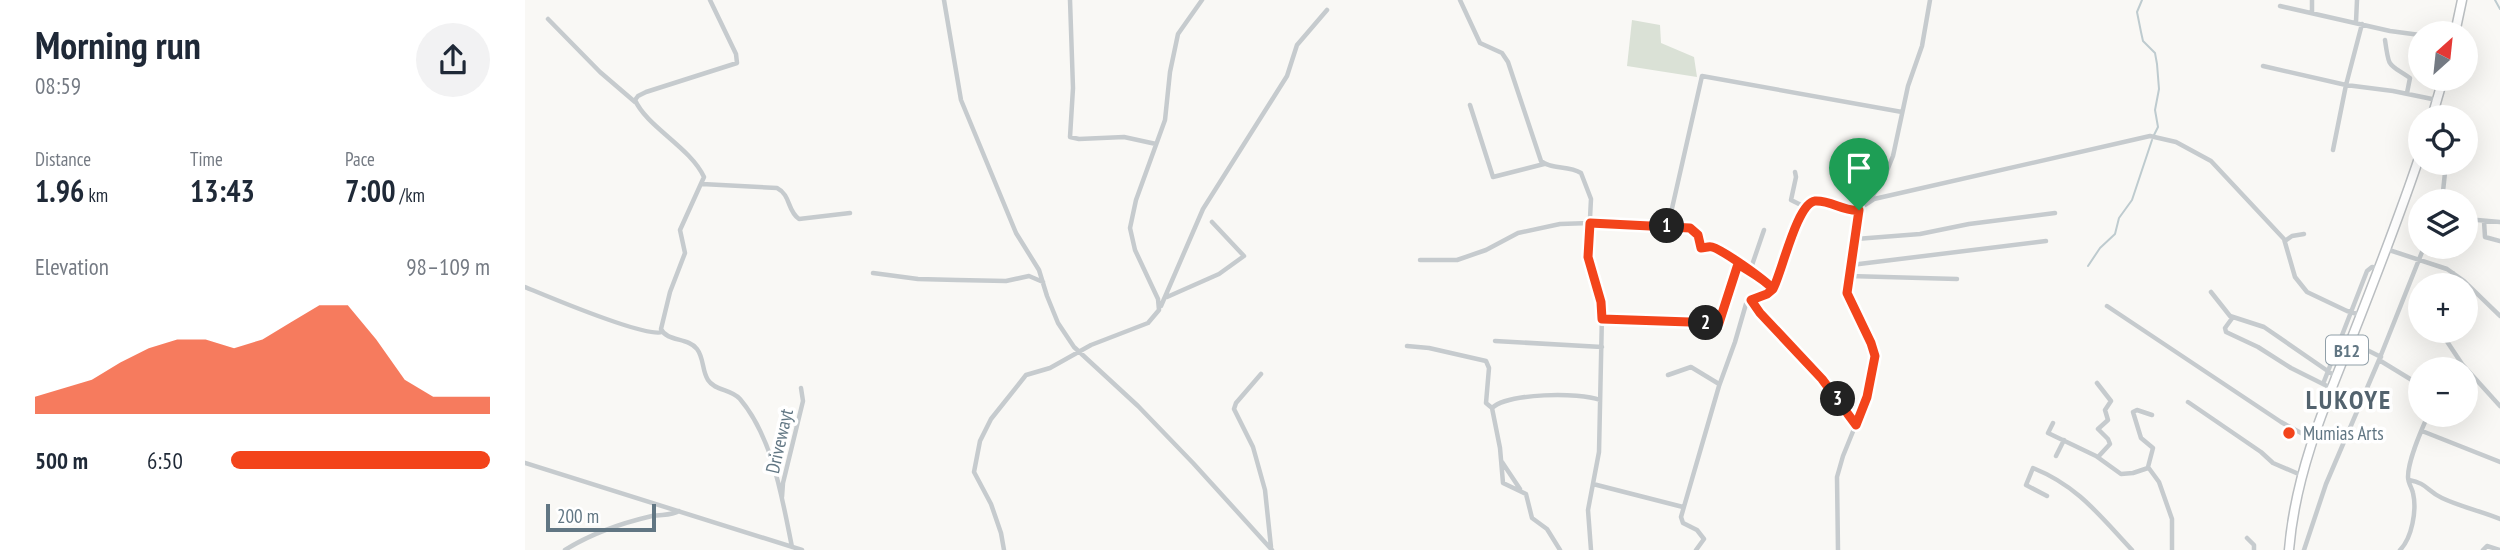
<!DOCTYPE html>
<meta charset="utf-8">
<style>
body{margin:0;font-family:"PT Sans Narrow",sans-serif;background:#f2f2f3;color:#1f2937;height:100vh;display:flex;flex-direction:column;font-size:26px;white-space:nowrap}
*{box-sizing:border-box;margin:0}
p{font-size:23px;color:#747a83}
.icon{flex:none;width:38px;height:38px;fill:none;stroke:currentColor;stroke-width:2;stroke-linecap:round;stroke-linejoin:round}
.map{position:relative;flex:1;overflow:hidden}
.details{display:flex;flex-direction:column;background:#fff;width:525px}
.details>*{flex:none}
.needle{width:46px;rotate:27deg}
.tools{position:absolute;left:1883px;top:21px;display:grid;gap:14px}
.tools a{display:grid;place-items:center;width:70px;height:70px;border-radius:50%;background:#fff;box-shadow:0 7px 28px #0002;font-size:35px}
.scale{position:absolute;left:21px;bottom:18px;width:110px;box-sizing:border-box;padding-left:7px;border:4px solid #617683;border-top:0;font-size:19px;line-height:24px;white-space:nowrap;color:#617683;-webkit-text-stroke:5px #fff;paint-order:stroke}
.pin{position:absolute;display:grid;place-items:center;width:60px;height:60px;color:#fff;margin:-72px -30px;border-radius:50% 50% 50% 0;rotate:-45deg;box-shadow:0 0 7px #0007}
.pin .icon{rotate:45deg}
.km{position:absolute;width:35px;height:35px;margin:-18px;border-radius:50%;background:#222;color:#fff;font-size:19px;line-height:35px;text-align:center}
.round{display:grid;place-items:center;flex:none;width:74px;height:74px;border-radius:37px;background:#f2f2f3}
.headline{display:flex;align-items:center;justify-content:space-between;height:119px;padding:0 35px}
h1{font-size:38px;font-weight:800;line-height:52px}
.metrics{display:grid;grid-template-columns:repeat(3,1fr);gap:10px;height:119px;padding:7px 35px}
.metrics div{display:grid;align-content:center}
.metrics b{font-size:30px;font-weight:800}
.metrics small{font-size:19px;font-weight:400}
.metrics p{font-size:19px}
.chart{height:196px;padding:14px 35px}
.chart p{display:flex;justify-content:space-between}
.chart svg{width:100%;height:126px;margin-top:7px;fill:#f3441b;opacity:.7}
ul{padding:0 35px;list-style:none;font-size:23px}
li{display:grid;grid-template-columns:112px 84px 1fr;align-items:center;height:52px}
li i{height:18px;border-radius:9px;background:#f3441b}
main{display:flex;flex:1;min-height:0}
.map>svg:first-child{display:block}
.green{fill:#dae1d6}
.lines{fill:none;stroke-linecap:round;stroke-linejoin:round}
.stream{stroke:#becbcf;stroke-width:2}
.trunk-casing{stroke:#babec1;stroke-width:11}
.minor{stroke:#c6cbce;stroke-width:4.5}
.trunk{stroke:#fff;stroke-width:8}
.route-casing{stroke:#fff;stroke-width:14}
.route{stroke:#f3441b;stroke-width:9}
.poi-dot{fill:#f3441b;stroke:#fff;stroke-width:2.5}
.labels{text-anchor:middle;dominant-baseline:central;stroke-width:7;stroke-linejoin:round;paint-order:stroke}
.shield{fill:#fff;stroke:#909fa8;stroke-width:2}
.shield-label{font-size:18px;font-weight:bold;fill:#617683}
.poi-label{font-size:19px;fill:#617683;stroke:#fff;text-anchor:start}
.street-label{font-size:19px;fill:#617683;stroke:#fff}
.district-label{font-size:26px;font-weight:bold;letter-spacing:2px;fill:#53636e;stroke:#fff}
</style>
<main>
<section class="details">
<div class="headline"><div><h1>Morning run</h1><p>08:59</p></div><a class="round"><svg class="icon" aria-label="share" viewBox="0 0 24 24"><path d="M12 15V3M7 8l5-5 5 5M5 13v7h14v-7"/></svg></a></div>
<div class="metrics">
<div><p>Distance</p><b>1.96<small> km</small></b></div>
<div><p>Time</p><b>13:43</b></div>
<div><p>Pace</p><b>7:00<small> /km</small></b></div>
</div>
<div class="chart"><p><span>Elevation</span>98–109 m</p>
<svg viewBox="0 0 160 44" preserveAspectRatio="none"><path d="M0 44V38L10 35L20 32L30 26L40 21L50 18L60 18L70 21L80 18L90 12L100 6L110 6L120 18L130 32L140 38L150 38L160 38V44z"/></svg>
</div>
<ul>
<li><b>500 m</b>6:50<i style="width:100%"></i></li>
</ul>
</section>
<div class="map">
<svg width="1975" height="550" viewBox="0 0 1975 550">
<rect width="100%" height="100%" fill="#f9f8f5"/>
<path class="green" d="M1107,20L1135,25L1136,43L1169,57L1172,77L1102,66Z"/>
<g class="lines">
<path class="stream" d="M1617,0L1612,12L1616,32L1618,41L1630,53L1632,64L1634,89L1630,110L1633,127L1629,135
M1970,0L1975,9
M1563,266L1575,248L1590,234L1594,218L1607,200L1627,140"/>
<defs>
<path id="trunk" d="M1930,33L1937,0
M1907,117L1918,79
M1764,550C1770,476 1798,409 1826,340C1850,279 1874,218 1895,155"/>
</defs>
<use href="#trunk" class="trunk-casing"/>
<path class="minor" d="M185,0L211,54L212,63L121,92L113,96L110,100C122,127 165,147 179,177L155,230L160,253L145,292L136,329C142,342 163,337 172,349C179,358 177,371 183,380C190,391 206,389 215,399C248,438 257,498 267,547
M419,0L436,100L491,233L514,270L522,296L533,323L549,347L613,406L668,463L747,550
M545,0L548,88L545,137L554,139L599,137L631,144
M935,0L955,43L977,53L983,62L1016,161C1027,170 1043,165 1056,173L1066,199L1063,257L1076,302L1077,314L1074,452L1063,510L1066,550
M1755,6L1865,31L1895,35
M1787,12V0
M23,19L75,72L110,102
M1831,22L1832,0
M1837,24L1821,85L1868,91L1912,100
M1860,40C1864,69 1863,63 1885,78L1882,93
M1738,66L1821,85L1808,150
M945,105L968,177L1019,164
M1910,111L1917,117
M1270,172L1271,177L1266,200L1280,207
M177,184L252,188C266,195 262,211 274,219L325,213
M1345,200L1359,178L1368,156L1383,86L1397,46L1405,0
M1917,201L1921,163
M1941,219L1975,222
M1959,221L1960,237L1975,241
M1143,226L1177,76L1377,112
M1331,239L1395,234L1444,224L1530,213
M1760,241L1767,236L1779,234
M1861,249L1922,269L1939,281L1975,316
M895,260H932L961,250L993,233L1035,224L1065,223L1167,229L1174,238L1176,248L1187,247L1248,289
M1326,265L1521,241
M1225,271L1239,230
M348,273L393,279L432,280L481,281L504,276L518,282
M1324,276L1432,279
M1922,285L1928,273
M0,287C22,296 120,338 137,332
M1686,292L1705,316L1739,327L1810,376
M642,297L694,274L719,256L687,222
M1226,300L1235,313L1297,378L1330,424
M636,306L678,209L762,76L772,45L802,10
M1582,306L1756,422L1787,439
M1708,317L1700,328L1701,332L1733,347L1766,368L1806,388
M1077,319L1194,323L1214,264
M1915,331L1937,364L1975,406
M1828,338L1834,346L1856,357
M970,341L1077,347
M882,346L904,348L961,361L964,368L961,403L967,408
M1854,360L1895,385
M736,374L711,403L709,409L728,447L740,490L746,547
M1143,375L1166,367L1194,384
M1572,383L1586,401L1580,410L1583,420L1573,429L1583,439L1585,444L1573,457
M1798,384L1842,271L1847,267L1853,268
M1663,402L1736,452L1748,463L1776,475
M1627,415L1612,410L1608,412L1616,438L1628,448L1623,467L1634,482L1647,519V550
M1528,423L1523,433L1571,456L1596,474L1608,473L1623,468
M1897,431L1975,462
M1531,456L1539,440
M977,462L995,489
M0,463L277,550
M1884,480C1902,483 1902,491 1917,498C1936,507 1956,511 1975,519
M1068,484L1158,507
M1522,496L1501,485L1508,468C1553,486 1575,516 1607,550
M257,497L258,483L278,401L276,388
M1722,538L1729,545V550
M40,550C67,533 97,523 127,516C137,514 146,516 154,511
M479,550L476,533L466,504L449,472L455,441L466,419L501,375L525,368L566,345L623,323L634,310L633,299L610,250L605,228L611,200L640,120L645,72L653,34L677,0
M1035,550L1022,529L1007,518L1001,494L978,483L975,448L967,408C983,393 1054,392 1075,400
M1171,550L1179,539L1172,530L1158,523L1156,517L1194,386L1210,342L1221,304C1227,296 1241,296 1248,289L1276,213L1287,201L1303,203L1332,210L1349,199L1625,136L1651,142L1686,161L1759,239L1770,277L1782,292L1822,311L1836,315
M1313,550L1312,477L1318,456L1342,397L1350,363L1346,343L1322,293L1333,210
M1779,550L1801,484L1854,360L1899,247
M1875,550C1887,538 1892,510 1888,493C1887,488 1883,483 1883,477C1883,460 1896,431 1903,415
M1958,550L1962,546L1975,550"/>
<use href="#trunk" class="trunk"/>
</g>
<g class="lines">
<defs>
<path id="route" d="M1334,210C1319,212 1306,200 1290,201C1272,203 1257,272 1248,289C1240,280 1198,250 1187,247C1183,246 1180,248 1176,248L1173,235L1165,228L1065,223L1063,257L1076,302L1077,319L1194,323L1213,264C1225,272 1238,278 1248,289L1242,294L1226,300L1235,313L1297,379L1331,425L1342,397L1350,356L1346,343L1322,293L1334,210"/>
</defs>
<use href="#route" class="route-casing"/>
<use href="#route" class="route"/>
</g>
<circle class="poi-dot" cx="1764" cy="433" r="7"/>
<g class="labels">
<rect class="shield" x="1801" y="335.5" width="42" height="29" rx="5"/>
<g class="shield-label">
<text x="1822" y="350">B12</text>
</g>
<g class="poi-label">
<text x="1778" y="433">Mumias Arts</text>
</g>
<g class="street-label">
<text transform="translate(254 441) rotate(-77)">Drivewayt</text>
</g>
<g class="district-label">
<text x="1824" y="399">LUKOYE</text>
</g>
</g>
</svg>
<div class="tools">
<a><svg class="needle" viewBox="-14 -14 28 28"><path d="M0-13l5 13h-10z" fill="#e53935"/><path d="M0 13l5-13h-10z" fill="#747a83"/></svg></a>
<a><svg class="icon" aria-label="locate" viewBox="0 0 24 24"><circle cx="12" cy="12" r="6"/><path d="M12 2v4M12 18v4M2 12h4M18 12h4"/></svg></a>
<a><svg class="icon" aria-label="layers" viewBox="0 0 24 24"><path d="M12 4l9 5-9 5-9-5zM3 14l9 5 9-5"/></svg></a>
<a>+</a>
<a>−</a>
</div>
<div class="scale">200 m</div>
<div class="pin" style="left:1334px;top:210px;background:#1e9e55"><svg class="icon" aria-label="arrive" viewBox="0 0 24 24"><path d="M6 21V4h12l-3 4 3 4H6"/></svg></div>
<b class="km" style="left:1142px;top:226px">1</b>
<b class="km" style="left:1181px;top:323px">2</b>
<b class="km" style="left:1313px;top:399px">3</b>
</div>
</main>
